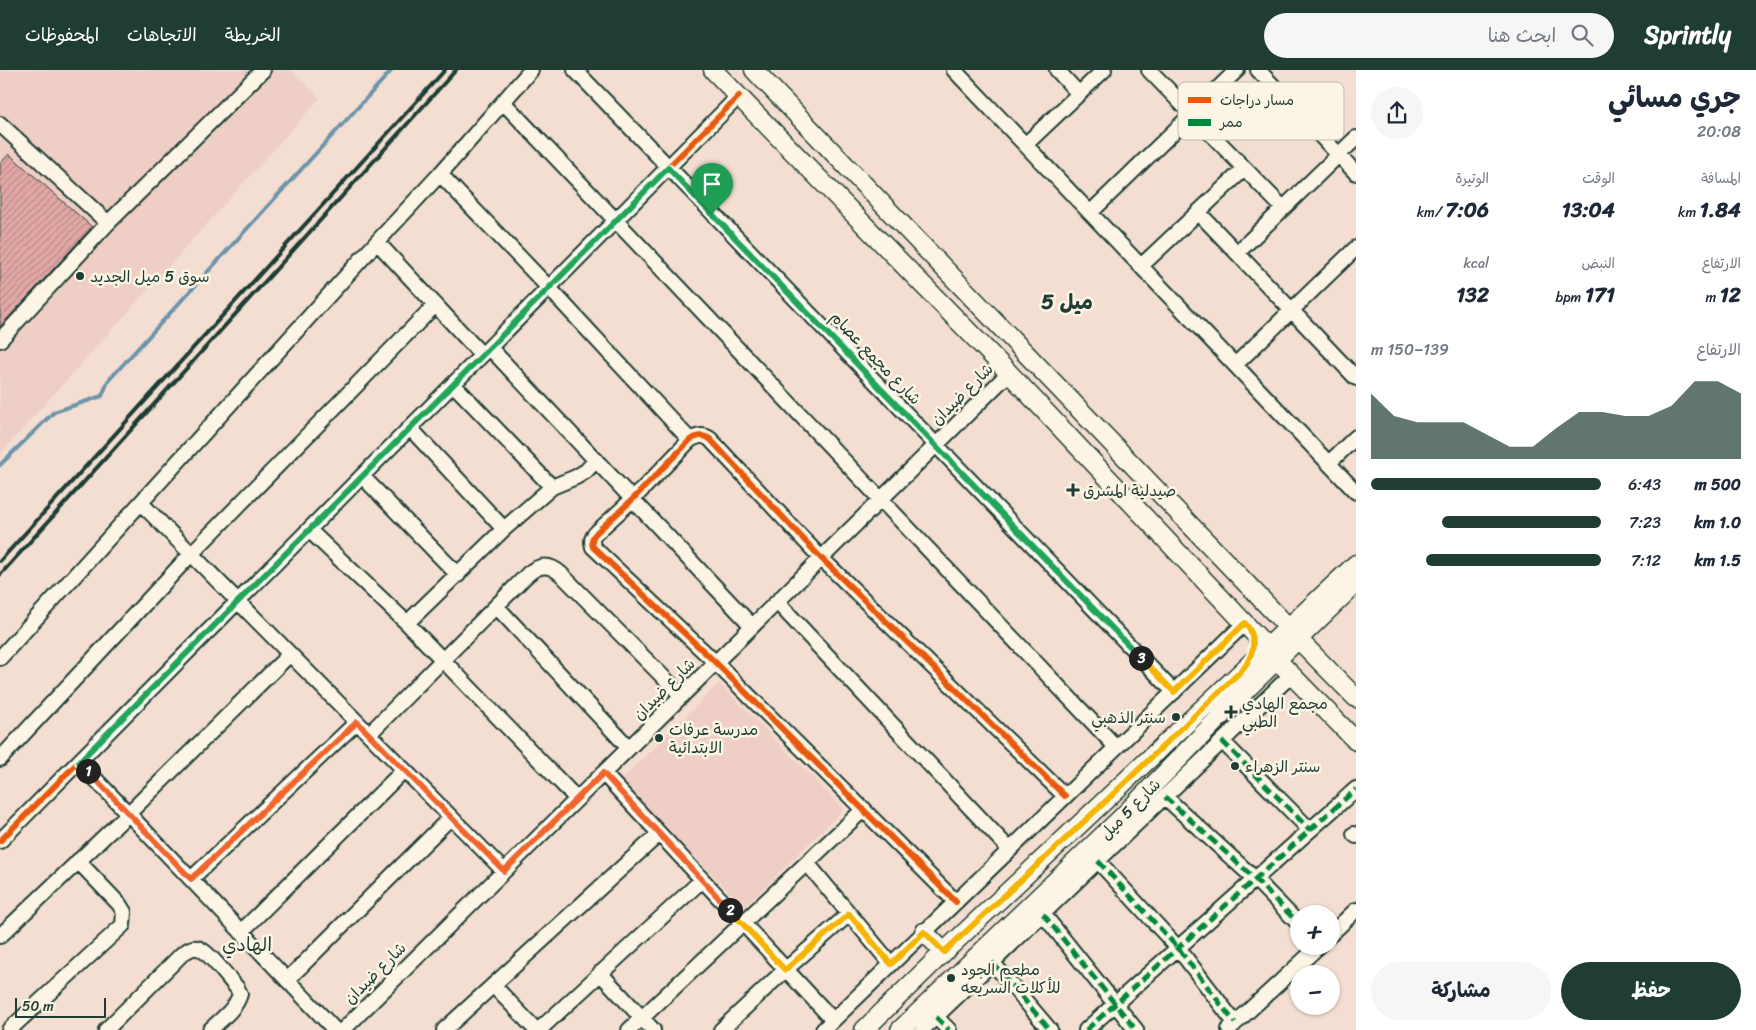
<!DOCTYPE html>
<html lang="ar">
<meta charset="utf-8">
<style>
body{margin:0;font-family:Sriracha,"Playpen Sans Arabic",sans-serif;background:#f6f6f7;color:#1f2937;direction:rtl;height:100vh;display:flex;flex-direction:column;font-size:19px;white-space:nowrap}
*{box-sizing:border-box;margin:0}
p{font-size:16px;color:#747a83}
.icon{flex:none;width:28px;height:28px;fill:none;stroke:currentColor;stroke-width:2;stroke-linecap:round;stroke-linejoin:round}
.map{position:relative;flex:1;overflow:hidden;direction:ltr}
.side{display:flex;flex-direction:column;background:#fff;width:400px}
.side>*{flex:none}
.fabs{position:absolute;left:1290px;top:835px;display:grid;gap:10px}
.fabs a{display:grid;place-items:center;width:50px;height:50px;border-radius:50%;background:#fff;box-shadow:0 1px 4px #0004;font-size:25px}
.scale{position:absolute;left:15px;bottom:12px;width:91px;box-sizing:border-box;padding-left:5px;border:2px solid #1f3d34;border-top:0;font-size:14px;line-height:18px;white-space:nowrap;color:#1f3d34;-webkit-text-stroke:4px #fcf5e5;paint-order:stroke}
.pin{position:absolute;display:grid;place-items:center;width:42px;height:42px;color:#fff;margin:-51px -21px;border-radius:50% 50% 50% 0;rotate:-45deg;box-shadow:0 0 5px #0007}
.pin .icon{rotate:45deg}
.km{position:absolute;width:25px;height:25px;margin:-12px;border-radius:50%;background:#222;color:#fff;font-size:14px;line-height:25px;text-align:center}
.round{display:grid;place-items:center;flex:none;width:52px;height:52px;border-radius:26px;background:#f6f6f7}
.summary{display:flex;align-items:center;justify-content:space-between;height:85px;padding:0 15px}
h1{font-size:28px;font-weight:700;line-height:38px}
.figures{display:grid;grid-template-columns:repeat(3,1fr);gap:8px;height:85px;padding:5px 15px}
.figures div{display:grid;align-content:center}
.figures b{font-size:21px;font-weight:700}
.figures small{font-size:14px;font-weight:400}
.figures p{font-size:14px}
.chart{height:140px;padding:10px 15px}
.chart p{display:flex;justify-content:space-between}
.chart svg{width:100%;height:90px;margin-top:5px;fill:#1f3d34;opacity:.7}
.cta{display:flex;gap:10px;margin-top:auto;padding:10px 15px}
.cta a{flex:1;height:58px;border-radius:30px;background:#1f3d34;color:#fff;font-size:20px;font-weight:700;line-height:58px;text-align:center}
.cta a+a{background:#f6f6f7;color:#1f2937}
ul{padding:0 15px;list-style:none;font-size:16px}
li{display:grid;grid-template-columns:80px 60px 1fr;align-items:center;height:38px}
li i{height:12px;border-radius:6px;background:#1f3d34}
header{display:flex;align-items:center;gap:30px;box-sizing:border-box;height:70px;padding:0 25px;background:#1f3d34;color:#fff}
header strong{font-size:24px}
nav{display:flex;gap:28px;margin-inline-start:auto;font-size:18px}
.search{width:350px;height:45px;background:#f6f6f7;display:flex;align-items:center;gap:12px;box-sizing:border-box;padding:0 18px;border-radius:28px;color:#747a83;font-size:19px}
main{display:flex;flex:1;min-height:0}
.map>svg:first-child{display:block}
.built{fill:#efcec5}
.lines{fill:none;stroke-linecap:round;stroke-linejoin:round}
.stream{stroke:#6c94ab;stroke-width:4}
.building{fill:url(#building-hatch);stroke:#1f3d34}
.minor-casing{stroke:#1f3d34;stroke-width:18}
.major-casing{stroke:#1f3d34;stroke-width:21}
.minor{stroke:#fcf5e5;stroke-width:14}
.major{stroke:#fcf5e5;stroke-width:18}
.rail{stroke:#1f3d34;stroke-width:4}
.quiet{stroke:#00873e;stroke-width:5;stroke-dasharray:10 5;stroke-linecap:butt}
.cycleway-casing{stroke:#fcf5e5;stroke-width:9}
.cycleway{stroke:#e8590c;stroke-width:6}
.split-1-casing{stroke:#fff;stroke-width:10}
.split-2-casing{stroke:#fff;stroke-width:10}
.split-3-casing{stroke:#fff;stroke-width:10}
.split-4-casing{stroke:#fff;stroke-width:10}
.split-1{stroke:#22a559;stroke-width:6}
.split-2{stroke:#f0652b;stroke-width:6}
.split-3{stroke:#f5b400;stroke-width:6}
.split-4{stroke:#22a559;stroke-width:6}
.poi-dot{fill:#1f3d34;stroke:#fcf5e5;stroke-width:2}
.labels{text-anchor:middle;dominant-baseline:central;stroke-width:5;stroke-linejoin:round;paint-order:stroke}
.poi-label{font-size:16px;fill:#1f3d34;stroke:#fcf5e5;text-anchor:start}
.street-label{font-size:16px;fill:#1f3d34;stroke:#fcf5e5}
.quarter-label{font-size:19px;fill:#1f3d34;stroke:#fcf5e5}
.district-label{font-size:21px;font-weight:bold;fill:#1f3d34;stroke:#fcf5e5}
.key{fill:#fcf5e5;stroke:#babeb0;stroke-width:1}
.key-label{font-size:14px;fill:#1f3d34}
</style>
<header>
<strong>Sprintly</strong>
<div class="search"><svg class="icon" aria-label="search" viewBox="0 0 24 24"><circle cx="10" cy="10" r="6"/><path d="M15 15l6 6"/></svg>ابحث هنا</div>
<nav><a>الخريطة</a><a>الاتجاهات</a><a>المحفوظات</a></nav>
</header>
<main>
<section class="side">
<div class="summary"><div><h1>جري مسائي</h1><p>20:08</p></div><a class="round"><svg class="icon" aria-label="share" viewBox="0 0 24 24"><path d="M12 15V3M7 8l5-5 5 5M5 13v7h14v-7"/></svg></a></div>
<div class="figures">
<div><p>المسافة</p><b>1.84<small> km</small></b></div>
<div><p>الوقت</p><b>13:04</b></div>
<div><p>الوتيرة</p><b>7:06<small> /km</small></b></div>
</div>
<div class="figures">
<div><p>الارتفاع</p><b>12<small> m</small></b></div>
<div><p>النبض</p><b>171<small> bpm</small></b></div>
<div><p>kcal</p><b>132</b></div>
</div>
<div class="chart"><p><span>الارتفاع</span>139–150 m</p>
<svg viewBox="0 0 160 44" preserveAspectRatio="none"><path d="M0 44V12L10 23L20 26L30 26L40 26L50 32L60 38L70 38L80 29L90 21L100 21L110 23L120 23L130 18L140 6L150 6L160 12V44z"/></svg>
</div>
<ul>
<li><b>500 m</b>6:43<i style="width:100%"></i></li>
<li><b>1.0 km</b>7:23<i style="width:69%"></i></li>
<li><b>1.5 km</b>7:12<i style="width:76%"></i></li>
</ul>
<div class="cta"><a>حفظ</a><a>مشاركة</a></div>
</section>
<div class="map">
<svg width="1356" height="960" viewBox="0 0 1356 960">
<defs>
<pattern id="building-hatch" width="6" height="6" patternUnits="userSpaceOnUse" patternTransform="scale(1.25)"><rect width="6" height="6" fill="#e3a8a6"/><path d="M-1 1l2-2M0 6l6-6M5 7l2-2" fill="none" stroke="#b78a88"/></pattern>
</defs>
<rect width="100%" height="100%" fill="#f4ded2"/>
<filter id="ink" filterUnits="userSpaceOnUse"><feTurbulence type="fractalNoise" baseFrequency=".02" numOctaves="2"/><feDisplacementMap in="SourceGraphic" scale="10" xChannelSelector="R" yChannelSelector="G"/><feConvolveMatrix kernelMatrix="1 2 1 2 8 2 1 2 1" color-interpolation-filters="sRGB"/></filter>
<g filter="url(#ink)">
<path class="built" d="M0,0H290L320,28L0,384Z
M719,613L844,739L744,837L620,711Z"/>
<g class="lines">
<path class="stream" d="M0,395L54,342L102,326L108,311L392,0"/>
</g>
<path class="building" d="M9,84L92,157L0,257V94Z"/>
<g class="lines">
<defs>
<path id="minor" d="M575,0L1174,622
M954,0L1356,422
M1057,0L1079,24
M1149,0L1283,138
M1258,0L1356,103
M503,32L1116,677
M0,54L108,153L0,270
M1025,75L1104,0
M440,104L549,218L690,370
M1198,142L1356,308
M1090,143L1237,0
M108,153L263,0
M377,172L482,285
M1237,183L1356,68
M1141,196L1244,99
M490,278L752,556
M1235,295L1356,178
M453,314L552,417
M410,358L504,459
M1329,393L1356,367
M362,406L458,505
M141,433L504,801
M309,460L407,553L577,729
M777,532L1010,780
M496,536L629,678
M407,553L504,459L552,417L576,407L586,401L596,390
M0,588L377,172L440,104L531,0
M369,664L528,504C540,494 550,494 561,504L682,626
M1222,671L1310,760
M0,689L191,484L435,235
M79,692L335,960
M603,703L833,950
M1165,727L1255,809L1299,854
M1354,764L1356,766
M0,771L739,26
M1098,791L1178,878L1235,953
M807,793L891,894
M191,809L357,652
M956,832L715,592L593,477C591,470 592,467 597,462L632,430L690,370C697,366 703,364 710,369L821,488L1065,726
M1043,844L1136,960
M241,862L404,700
M1331,864L1356,840
M0,866L128,744L290,584
M992,892L1050,960
M600,903L653,960
M287,910L451,747
M493,915L536,960
M936,947L949,960
M1229,959L1319,876
M9,960L123,855L124,842L119,834L78,791
M106,960L182,884C187,881 191,877 197,878C207,879 229,909 237,918L240,924C236,939 220,950 210,960
M343,960L1009,303
M444,960L659,764
M539,960L702,810
M629,960L864,739
M721,960L785,900L849,844
M823,960L1245,553
M922,960L1288,608
M1086,960L1356,719"/>
<path id="major" d="M713,0L1009,303L1267,577
M754,0L1289,558
M1298,569L1356,628
M1277,590L1356,671
M924,862L944,882
M864,960L944,882L1356,494
M900,960L1121,748L1254,612L1356,513"/>
</defs>
<use href="#minor" class="minor-casing"/>
<use href="#major" class="major-casing"/>
<use href="#minor" class="minor"/>
<use href="#major" class="major"/>
<path class="rail" d="M0,491L445,0
M0,505L456,0"/>
<path class="quiet" d="M1222,671L1310,760
M1165,727L1255,809L1299,854
M1098,791L1178,878L1235,953
M1043,844L1136,960
M992,892L1050,960
M936,947L949,960
M1086,960L1356,719"/>
<defs>
<path id="cycleway" d="M0,771L739,26
M956,832L715,592L593,477C591,470 592,467 597,462L632,430L690,370C697,366 703,364 710,369L821,488L1065,726"/>
</defs>
<use href="#cycleway" class="cycleway-casing"/>
<use href="#cycleway" class="cycleway"/>
</g>
</g>
<g class="lines" filter="url(#ink)">
<defs>
<path id="split-1" d="M88,701L79,692L668,98L712,144"/>
<path id="split-2" d="M88,701L191,809L357,652L504,801L603,703L730,840"/>
<path id="split-3" d="M730,840L785,900L849,844L891,894L924,862L944,882L1106,731L1244,598C1254,583 1258,568 1245,553L1174,622L1141,588"/>
<path id="split-4" d="M712,144L1141,588"/>
</defs>
<use href="#split-1" class="split-1-casing"/>
<use href="#split-2" class="split-2-casing"/>
<use href="#split-3" class="split-3-casing"/>
<use href="#split-4" class="split-4-casing"/>
<use href="#split-1" class="split-1"/>
<use href="#split-2" class="split-2"/>
<use href="#split-3" class="split-3"/>
<use href="#split-4" class="split-4"/>
</g>
<g class="poi-dot">
<circle cx="80" cy="206" r="5"/>
<path d="M1070.5 412.5h5v5h5v5h-5v5h-5v-5h-5v-5h5z"/>
<path d="M1228.5 634.5h5v5h5v5h-5v5h-5v-5h-5v-5h5z"/>
<circle cx="1176" cy="647" r="5"/>
<circle cx="659" cy="668" r="5"/>
<circle cx="1235" cy="696" r="5"/>
<circle cx="951" cy="908" r="5"/>
</g>
<g class="labels">
<g class="poi-label">
<text x="90" y="206">سوق 5 ميل الجديد</text>
<text x="1083" y="420">صيدلية المشرق</text>
<text x="1242" y="633">مجمع الهادي<tspan x="1242" dy="18">الطبي</tspan></text>
<text x="1166" y="647" text-anchor="end">سنتر الذهبي</text>
<text x="669" y="659">مدرسة عرفات<tspan x="669" dy="18">الابتدائية</tspan></text>
<text x="1245" y="696">سنتر الزهراء</text>
<text x="961" y="899">مطعم الجود<tspan x="961" dy="18">للأكلات السريعه</tspan></text>
</g>
<g class="street-label">
<text transform="translate(876 288) rotate(46)">شارع مجمع عصام</text>
<text transform="translate(962 324) rotate(-45)">شارع ضيدان</text>
<text transform="translate(664 619) rotate(-45)">شارع ضيدان</text>
<text transform="translate(1130 739) rotate(-45)">شارع 5 ميل</text>
<text transform="translate(375 903) rotate(-45)">شارع ضيدان</text>
</g>
<g class="quarter-label">
<text x="247" y="874">الهادي</text>
</g>
<g class="district-label">
<text x="1067" y="232">5 ميل</text>
</g>
</g>
<rect x="1178" y="12" width="166" height="58" rx="8" class="key"/>
<rect x="1188" y="27" width="23" height="6" fill="#e8590c"/>
<rect x="1188" y="49" width="23" height="7" fill="#00873e"/>
<g class="key-label">
<text x="1220" y="35">مسار دراجات</text>
<text x="1220" y="57">ممر</text>
</g>
</svg>
<div class="fabs">
<a>+</a>
<a>−</a>
</div>
<div class="scale">50 m</div>
<div class="pin" style="left:712px;top:144px;background:#1e9e55"><svg class="icon" aria-label="arrive" viewBox="0 0 24 24"><path d="M6 21V4h12l-3 4 3 4H6"/></svg></div>
<b class="km" style="left:88px;top:701px">1</b>
<b class="km" style="left:730px;top:840px">2</b>
<b class="km" style="left:1141px;top:588px">3</b>
</div>
</main>
